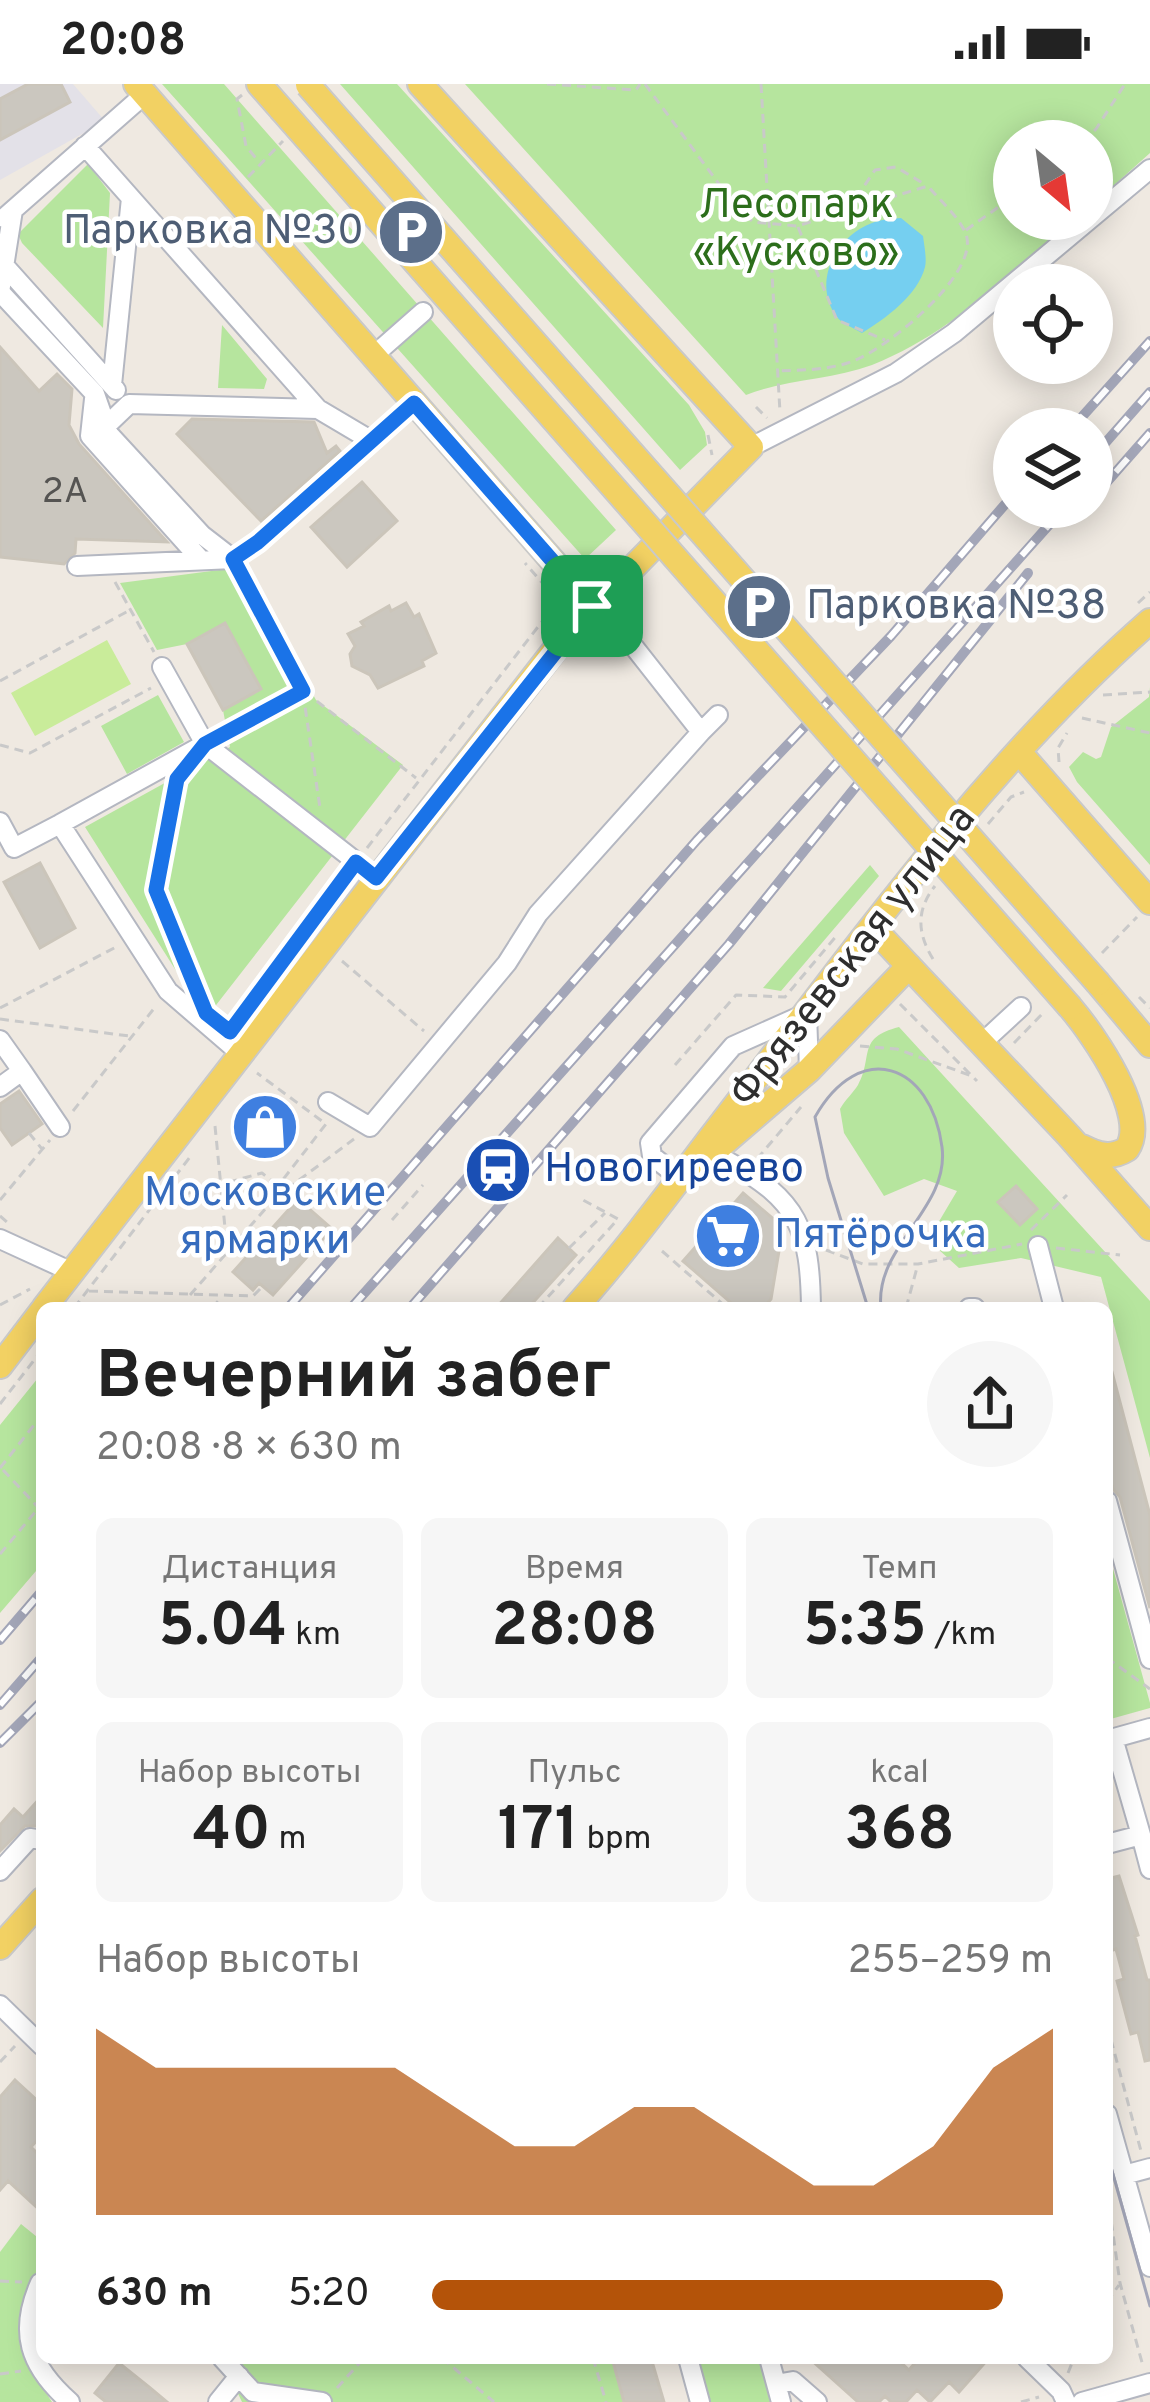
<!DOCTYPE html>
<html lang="ru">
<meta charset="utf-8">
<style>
body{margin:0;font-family:Overpass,sans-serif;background:#f6f6f6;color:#222;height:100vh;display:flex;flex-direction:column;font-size:45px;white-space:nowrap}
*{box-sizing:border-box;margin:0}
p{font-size:39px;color:#767676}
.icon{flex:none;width:66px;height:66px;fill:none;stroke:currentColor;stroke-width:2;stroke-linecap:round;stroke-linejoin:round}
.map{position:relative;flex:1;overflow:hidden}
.drawer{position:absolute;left:36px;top:1218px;width:1077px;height:1062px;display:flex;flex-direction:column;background:#fff;border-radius:18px;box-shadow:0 6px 30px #0003}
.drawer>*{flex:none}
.needle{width:78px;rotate:151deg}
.tools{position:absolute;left:993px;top:36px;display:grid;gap:24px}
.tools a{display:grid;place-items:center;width:120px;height:120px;border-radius:50%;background:#fff;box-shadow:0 6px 30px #0003;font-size:60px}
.pin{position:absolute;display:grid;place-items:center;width:102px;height:102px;color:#fff;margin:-51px;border-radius:24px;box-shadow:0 6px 18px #0006}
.round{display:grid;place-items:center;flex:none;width:126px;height:126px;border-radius:63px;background:#f6f6f6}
.head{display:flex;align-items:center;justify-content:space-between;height:204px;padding:0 60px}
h1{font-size:66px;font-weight:700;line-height:90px}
.metrics{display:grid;grid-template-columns:repeat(3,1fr);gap:18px;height:204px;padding:12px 60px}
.metrics div{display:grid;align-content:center;border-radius:18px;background:#f6f6f6;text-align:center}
.metrics b{font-size:60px;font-weight:700}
.metrics small{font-size:33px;font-weight:400}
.metrics p{font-size:33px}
.chart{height:336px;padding:24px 60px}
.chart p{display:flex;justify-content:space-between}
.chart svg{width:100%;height:216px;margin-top:12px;fill:#b45309;opacity:.7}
ul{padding:0 60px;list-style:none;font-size:39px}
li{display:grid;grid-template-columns:192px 144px 1fr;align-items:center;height:90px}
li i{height:30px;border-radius:15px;background:#b45309}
.status{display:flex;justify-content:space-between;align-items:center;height:84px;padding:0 60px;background:#fff;direction:ltr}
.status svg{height:33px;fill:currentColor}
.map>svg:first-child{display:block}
.industrial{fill:#e3e1e8}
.green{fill:#b6e59e}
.pitch{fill:#c9ec9a}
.water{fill:#75cff0}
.building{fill:#cbc7bf;stroke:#cbc5ba;stroke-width:3}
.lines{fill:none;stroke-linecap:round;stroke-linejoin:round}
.minor-casing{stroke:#b4b7c1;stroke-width:22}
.major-casing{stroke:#c9c9c9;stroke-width:28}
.path{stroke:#c9c9c9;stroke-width:3;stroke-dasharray:9 6;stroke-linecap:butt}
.minor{stroke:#fff;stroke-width:18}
.major{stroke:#f2d163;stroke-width:24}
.tram{stroke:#a3a6b8;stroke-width:3}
.rail-casing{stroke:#a3a6b8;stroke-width:10}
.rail{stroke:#fff;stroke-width:6;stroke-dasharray:18;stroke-linecap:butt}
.major-bridge-casing{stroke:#c9c9c9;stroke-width:28;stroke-linecap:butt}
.major-bridge{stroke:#f2d163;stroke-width:24}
.route-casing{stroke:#fff;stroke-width:24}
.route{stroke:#1a73e8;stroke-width:15}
.labels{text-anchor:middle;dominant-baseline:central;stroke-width:9;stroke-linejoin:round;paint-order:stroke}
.number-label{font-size:36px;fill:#555452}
.park-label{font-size:42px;fill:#2c6e1b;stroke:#fff}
.service-label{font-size:42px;fill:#4e5e75;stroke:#fff;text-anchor:end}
.street-label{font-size:42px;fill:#2e2e2e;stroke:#fff}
.transit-label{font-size:42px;fill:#164399;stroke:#fff;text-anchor:start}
.shop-label{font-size:42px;fill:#366cbe;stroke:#fff}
</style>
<div class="status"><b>20:08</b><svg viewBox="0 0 49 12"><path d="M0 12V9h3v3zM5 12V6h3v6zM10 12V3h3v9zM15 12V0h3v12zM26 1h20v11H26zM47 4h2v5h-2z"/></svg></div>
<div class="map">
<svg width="1150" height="2318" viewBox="0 0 1150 2318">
<rect width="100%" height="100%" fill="#efe9e1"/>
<path class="industrial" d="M0,0H73L105,37L0,96Z"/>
<path class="green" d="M162,0H224L616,446L585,475Z
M340,0H397L689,321L705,348L707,361L680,386Z
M465,0H1150V69L1092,121V57H1014V135H1075C1011,189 951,250 872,281C832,296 786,295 746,311Z
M88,80L110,109L103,244L22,159L18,150Z
M222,241L267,295L264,305L218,304Z
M242,483L316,616L403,681L206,934L85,743L230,663L223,626L261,605L225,540L187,560L157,566L120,499Z
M1150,603V781L1077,698L1069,683L1083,668L1096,675L1101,673L1111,643L1149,613Z
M158,611L184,658L127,690L101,642Z
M870,781L879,792L781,907L763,904Z
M899,943L1150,1217V1374L1101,1193L1021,1174L959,1184L928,1156L957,1107L924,1095L884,1112L844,1049L840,1025C845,1016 853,1009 858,1001C874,972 856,954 899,943Z
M42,1289V1480L0,1529V1341Z
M1107,1463L1150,1619V1624L1107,1636Z
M21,2140L42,2157V2188L20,2236L24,2275L52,2318H0V2168Z
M221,2274H612L624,2318H332L317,2310L307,2318H242Z
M696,2274H760L771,2318H708Z"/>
<path class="pitch" d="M107,556L131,600L35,652L11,609Z"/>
<path class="water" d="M901,134L923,152C924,160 927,175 925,183C918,211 885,235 862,249C854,244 842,240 837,233C811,199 836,152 872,139C881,135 892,135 901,134Z"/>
<path class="building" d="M28,0H61L70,18L0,56V15Z
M0,263L39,307L57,290L72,305L69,341L79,360L167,458L76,455L75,469L64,480L0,473Z
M192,335L314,338L327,369L336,362L340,367L261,437L177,350Z
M362,398L397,437L347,483L311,443Z
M406,519L414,533L419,530L436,569L422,577L424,582L378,604L370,591L352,582L350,570L355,562L348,550L364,542L361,538L389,522L391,527Z
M225,539L261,605L223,626L187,560Z
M40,779L75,844L40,864L4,798Z
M19,1007L42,1040L12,1061L0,1044V1020Z
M271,1012L293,1029L259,1073L237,1057Z
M1016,1102L1037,1125L1020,1141L998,1118Z
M743,1109L783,1143L771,1215L763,1224H737L683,1177Z
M298,1115L332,1145L273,1211L259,1199L253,1206L233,1188Z
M558,1154L576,1171L528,1224H496Z
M1107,1288H1112L1150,1431V1524L1120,1413L1113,1405L1107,1383Z
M42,1712V1742H25L0,1767V1741L14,1725L23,1733Z
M1119,1792L1138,1851L1135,1852L1147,1896H1150V1976L1145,1977L1138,1948L1131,1950L1117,1897L1124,1895L1116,1865L1107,1868V1795Z
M15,1996L42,2021V2051L31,2063L42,2074V2128L8,2097L0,2106V2013Z
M612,2274H651L664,2318H624Z
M809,2274H896L909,2286L919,2274H989L959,2308L949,2298L930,2318L917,2306L906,2318H891L885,2312L879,2318H858Z
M119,2279L149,2303L167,2318H106L95,2309Z"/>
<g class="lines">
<defs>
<path id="minor" d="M85,62L131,114
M13,126L0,208L95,310L109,350L202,451L233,475
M4,134L145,10
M3,180L116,306
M373,272L423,228
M112,301L131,114L318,325
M94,315L90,352L201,476
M106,342L129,320L318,325L372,357
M751,363L896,289L954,249L1150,85
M77,482L233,475L258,458L414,319
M162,583L205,660L377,794
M701,648L718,631
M0,738L14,764L60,740L168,907L241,970
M60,740L205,660
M0,956L22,987L0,1003
M982,959L1021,923
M809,986L807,929L733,962L650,1059L652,1072L680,1094L727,1077C799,1116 810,1146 811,1224
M22,987L60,1043
M328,1018L370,1043L507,879L538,830L701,648L616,540L592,522
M0,1155L72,1188
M1038,1162L1054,1224
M969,1224H975
M1107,1417L1150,1575
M1113,1654L1141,1751
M1107,1656L1150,1644
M1107,1760L1141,1751L1150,1785
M0,1787L30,1754L42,1756
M0,1921L42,1962
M1107,2030L1150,2183
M1124,2091L1150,2084
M40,2199C18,2248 29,2282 70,2318
M222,2274L253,2308L322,2318
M688,2274L700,2318
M769,2274L781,2318
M1027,2274L1061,2307L1066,2318
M776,2300L793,2297L817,2318
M218,2318L239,2292
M1082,2318L1150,2299"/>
<path id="major" d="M136,0L592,522
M259,0L281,25
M1019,668L1150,818
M872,843L1069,1052L1150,1144
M1098,899L1150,961
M1070,923C1094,951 1150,1032 1127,1065C1111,1075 1098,1071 1082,1063
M711,1070L809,986L909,882
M44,1224L564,554L751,363L420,0
M575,1224C624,1169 668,1110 712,1052C846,878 985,681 1150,537
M0,1282L42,1227
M0,1863L42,1816"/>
</defs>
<use href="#minor" class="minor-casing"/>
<use href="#major" class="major-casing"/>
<path class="path" d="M547,0L636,6L640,0
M645,0L730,115L753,138L797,142L928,102C939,116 963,136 967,154C974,193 892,259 860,274C836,286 804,286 778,287
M761,0L780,328
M242,11L237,15L246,62L259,78
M1083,57L1096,45L1125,0
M248,93L283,57
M848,126L875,86L896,83L926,101
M798,143L837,236L885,256
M966,146L1014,112
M756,323L767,334
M708,351L712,371
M115,498L154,568
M1138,519L1150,508
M0,597L130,526
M305,608L416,694
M303,609L320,724
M1103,611L1150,608
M1082,634L1150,649
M225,649L303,607L242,492
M0,661L30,669L151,604
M1059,678L1058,664L1067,649
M177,697L156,806L197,905
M988,740L1011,713L1024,708
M367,764L558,517L525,479
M1102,869L1137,833
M933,875C917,849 916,826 935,802
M342,877L424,947
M1139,913L1150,924
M900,920L977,997
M0,924L116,863
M0,935L129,952
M234,942L347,791
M1014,959L1045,927
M860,962L897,965L972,992
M675,981L736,911L785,913L838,850
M73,1027L156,922
M215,1042L227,1164
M29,1049L42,1065
M757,1075L801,1023
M275,1114L354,1055
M0,1116L50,1056
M156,1118L262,1089L277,1101
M0,1132L8,1139
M392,1136L423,1101
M1031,1146L1067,1111
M569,1164L605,1129
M1056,1164L1120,1171
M826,1166L863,1180H918L1022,1160
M662,1167L727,1224
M89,1207L253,1212L263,1202
M190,1211L273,1116L278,1102L326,1040L257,989
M0,1221L30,1205
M74,1224L190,1073
M212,1224L221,1214
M538,1224L618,1135L583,1116
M906,1224L918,1180
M0,1320L42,1266
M0,1384L42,1331
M3,1386L37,1422
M0,1470L42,1420
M1107,1574L1150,1605
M1107,1941L1141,2067
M0,1978L15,1962
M1107,2108L1120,2199L1143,2282
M0,2197L22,2198
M1107,2218L1119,2201
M442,2274L494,2318
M593,2274L606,2318
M1068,2289L1074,2274
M0,2290L21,2287
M337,2304L364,2274
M1021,2318L1039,2313"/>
<use href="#minor" class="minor"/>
<use href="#major" class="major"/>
<path class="tram" d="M868,1224L828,1094L815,1033C860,954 931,979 942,1063C950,1125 874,1162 881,1224
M1107,2069L1150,2222"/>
<defs>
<path id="rail" d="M1071,345L1150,257
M1092,374L1150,308
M1092,415L1150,349
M288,1224L697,756L891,552L1014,410
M351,1224L1065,423
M410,1224L729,860L1028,489
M0,1556L42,1507
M0,1621L42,1573
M0,1659L42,1617"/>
</defs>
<use href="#rail" class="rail-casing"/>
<use href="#rail" class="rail"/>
<defs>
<path id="major-bridge" d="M308,1L1098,899
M281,25L1070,923"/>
</defs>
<use href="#major-bridge" class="major-bridge-casing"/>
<use href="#major-bridge" class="major-bridge"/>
</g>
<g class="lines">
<defs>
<path id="route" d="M414,319L592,522L376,794L356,778L230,948L206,929L156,806L177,695L205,660L303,607L233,475L258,458Z"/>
</defs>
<use href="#route" class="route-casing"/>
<use href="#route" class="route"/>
</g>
<defs>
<symbol id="parking-disc" viewBox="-11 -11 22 22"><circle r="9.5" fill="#5c6f8a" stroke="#fff"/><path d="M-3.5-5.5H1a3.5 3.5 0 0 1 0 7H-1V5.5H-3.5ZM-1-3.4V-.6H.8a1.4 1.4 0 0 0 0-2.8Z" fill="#fff"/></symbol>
<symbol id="shop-disc" viewBox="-11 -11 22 22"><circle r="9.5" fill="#3f7fe0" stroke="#fff"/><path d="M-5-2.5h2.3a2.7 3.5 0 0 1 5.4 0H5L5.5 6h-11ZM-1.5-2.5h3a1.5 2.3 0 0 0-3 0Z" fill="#fff"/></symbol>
<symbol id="station-disc" viewBox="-11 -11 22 22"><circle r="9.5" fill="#1a4fb4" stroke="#fff"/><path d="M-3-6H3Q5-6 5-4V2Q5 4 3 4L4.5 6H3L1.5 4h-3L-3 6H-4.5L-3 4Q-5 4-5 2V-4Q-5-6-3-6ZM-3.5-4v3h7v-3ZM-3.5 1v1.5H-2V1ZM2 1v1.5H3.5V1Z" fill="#fff"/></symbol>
<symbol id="supermarket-disc" viewBox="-11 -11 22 22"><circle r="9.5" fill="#3f7fe0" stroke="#fff"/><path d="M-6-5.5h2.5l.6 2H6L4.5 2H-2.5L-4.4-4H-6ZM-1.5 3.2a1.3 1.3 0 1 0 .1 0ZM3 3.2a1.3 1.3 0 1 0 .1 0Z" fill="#fff"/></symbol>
</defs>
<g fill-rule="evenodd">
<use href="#parking-disc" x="373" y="110" width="76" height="76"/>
<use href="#parking-disc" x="721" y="485" width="76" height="76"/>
<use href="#shop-disc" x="227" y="1005" width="76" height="76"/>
<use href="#station-disc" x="460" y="1048" width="76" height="76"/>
<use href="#supermarket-disc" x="690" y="1114" width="76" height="76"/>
</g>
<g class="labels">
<g class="number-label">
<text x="65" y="409">2А</text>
</g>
<g class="park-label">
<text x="796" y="122">Лесопарк<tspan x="796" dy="48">«Кусково»</tspan></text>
</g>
<g class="service-label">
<text x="364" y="148">Парковка №30</text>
<text x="806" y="523" text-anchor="start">Парковка №38</text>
</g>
<g class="street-label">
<text transform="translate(854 873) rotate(-52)">Фрязевская улица</text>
</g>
<g class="transit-label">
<text x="544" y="1086">Новогиреево</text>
</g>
<g class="shop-label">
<text x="265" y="1110">Московские<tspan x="265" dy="48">ярмарки</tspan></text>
<text x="774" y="1152" text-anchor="start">Пятёрочка</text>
</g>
</g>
</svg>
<div class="tools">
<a><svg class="needle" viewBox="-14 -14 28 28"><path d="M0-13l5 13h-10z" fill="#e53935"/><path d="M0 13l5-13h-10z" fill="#767676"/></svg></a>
<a><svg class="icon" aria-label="locate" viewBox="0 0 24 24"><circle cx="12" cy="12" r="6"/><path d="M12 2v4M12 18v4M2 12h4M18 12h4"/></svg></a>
<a><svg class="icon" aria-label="layers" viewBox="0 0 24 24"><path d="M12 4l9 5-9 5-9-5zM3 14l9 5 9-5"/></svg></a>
</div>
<div class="pin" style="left:592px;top:522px;background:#1e9e55"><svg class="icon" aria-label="arrive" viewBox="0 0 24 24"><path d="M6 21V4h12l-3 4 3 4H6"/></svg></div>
<section class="drawer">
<div class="head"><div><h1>Вечерний забег</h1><p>20:08 · 8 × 630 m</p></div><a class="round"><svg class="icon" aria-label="share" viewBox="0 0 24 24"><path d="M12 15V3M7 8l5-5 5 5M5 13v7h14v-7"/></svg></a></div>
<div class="metrics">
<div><p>Дистанция</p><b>5.04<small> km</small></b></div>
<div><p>Время</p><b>28:08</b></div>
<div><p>Темп</p><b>5:35<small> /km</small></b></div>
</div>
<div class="metrics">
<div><p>Набор высоты</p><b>40<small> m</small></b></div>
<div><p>Пульс</p><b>171<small> bpm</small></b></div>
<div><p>kcal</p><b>368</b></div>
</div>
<div class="chart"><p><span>Набор высоты</span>255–259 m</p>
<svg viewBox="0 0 160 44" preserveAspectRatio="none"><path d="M0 44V6L10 14L20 14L30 14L40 14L50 14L60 22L70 30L80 30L90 22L100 22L110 30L120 38L130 38L140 30L150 14L160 6V44z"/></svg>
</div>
<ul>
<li><b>630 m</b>5:20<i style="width:92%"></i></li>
</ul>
</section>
</div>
